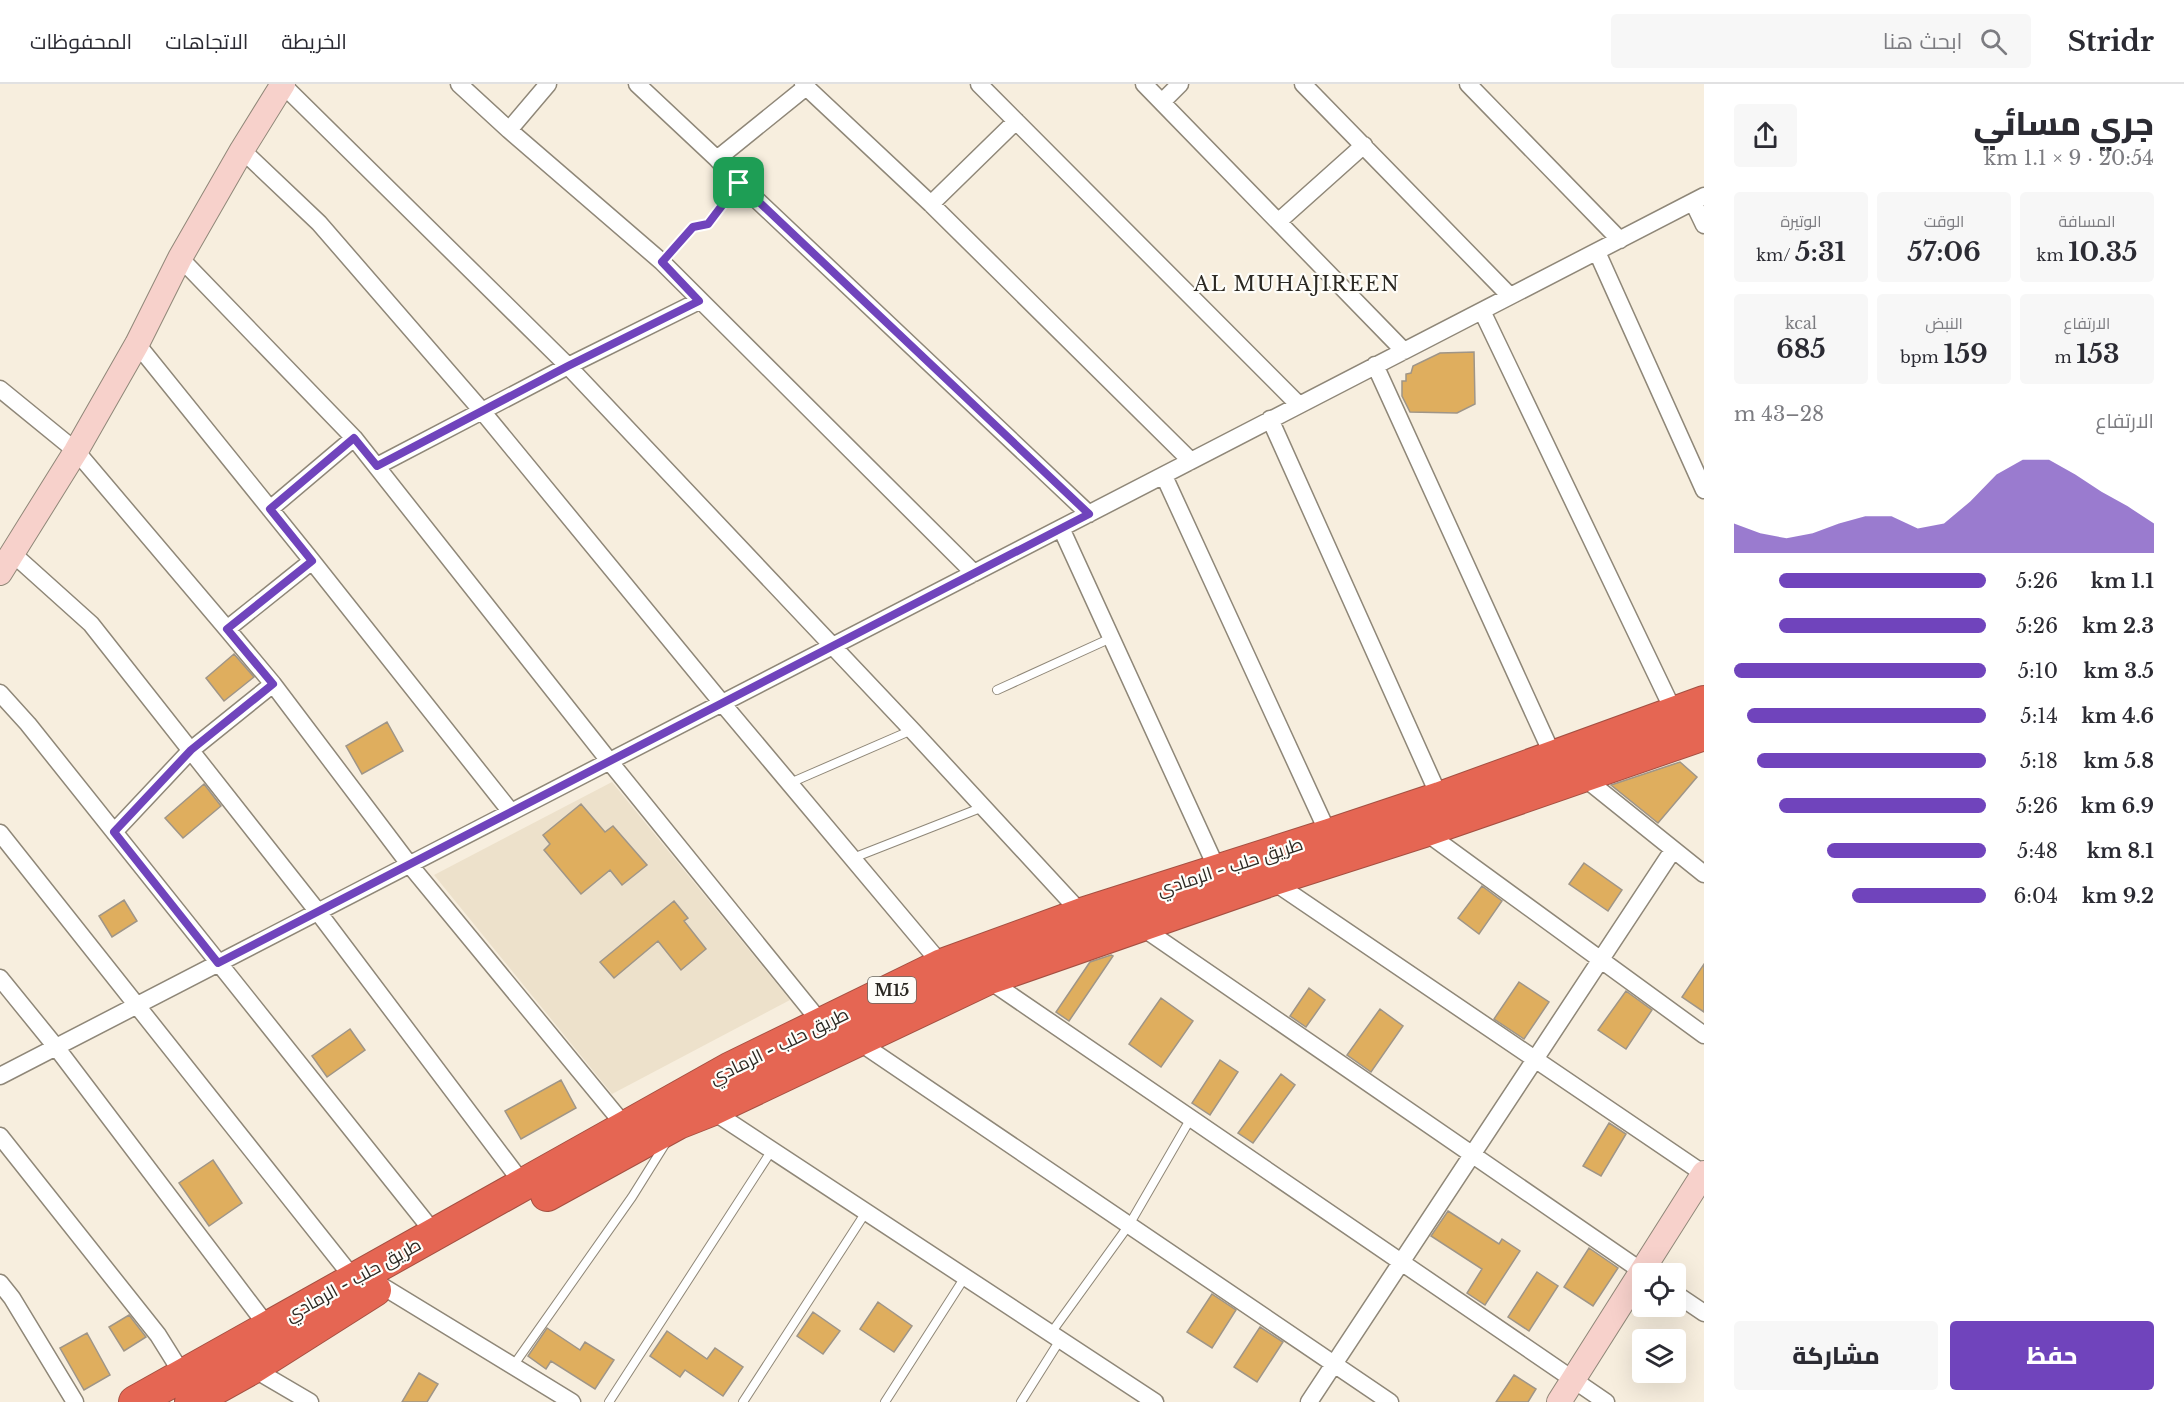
<!DOCTYPE html>
<html lang="ar">
<meta charset="utf-8">
<style>
body{margin:0;font-family:"Libre Baskerville",Cairo,serif;background:#f7f7f7;color:#2b2b33;direction:rtl;height:100vh;display:flex;flex-direction:column;font-size:22px;white-space:nowrap}
*{box-sizing:border-box;margin:0}
p{font-size:20px;color:#7c7c81}
.icon{flex:none;width:33px;height:33px;fill:none;stroke:currentColor;stroke-width:2;stroke-linecap:round;stroke-linejoin:round}
.map{position:relative;flex:1;overflow:hidden;direction:ltr}
.details{display:flex;flex-direction:column;background:#fff;width:480px}
.details>*{flex:none}
.controls{position:absolute;left:1632px;top:1179px;display:grid;gap:12px}
.controls a{display:grid;place-items:center;width:54px;height:54px;border-radius:6px;background:#fff;box-shadow:0 6px 24px #0002;font-size:30px}
.pin{position:absolute;display:grid;place-items:center;width:51px;height:51px;color:#fff;margin:-26px;border-radius:12px;box-shadow:0 3px 9px #0006}
.round{display:grid;place-items:center;flex:none;width:63px;height:63px;border-radius:6px;background:#f7f7f7}
.headline{display:flex;align-items:center;justify-content:space-between;height:102px;padding:0 30px}
h1{font-size:33px;font-weight:800;line-height:45px}
.stats{display:grid;grid-template-columns:repeat(3,1fr);gap:9px;height:102px;padding:6px 30px}
.stats div{display:grid;align-content:center;border-radius:6px;background:#f7f7f7;text-align:center}
.stats b{font-size:26px;font-weight:800}
.stats small{font-size:16px;font-weight:400}
.stats p{font-size:16px}
.chart{height:168px;padding:12px 30px}
.chart p{display:flex;justify-content:space-between}
.chart svg{width:100%;height:108px;margin-top:6px;fill:#7044bc;opacity:.7}
.cta{display:flex;gap:12px;margin-top:auto;padding:12px 30px}
.cta a{flex:1;height:69px;border-radius:6px;background:#7044bc;color:#fff;font-size:24px;font-weight:800;line-height:69px;text-align:center}
.cta a+a{background:#f7f7f7;color:#2b2b33}
ul{padding:0 30px;list-style:none;font-size:20px}
li{display:grid;grid-template-columns:96px 72px 1fr;align-items:center;height:45px}
li i{height:15px;border-radius:8px;background:#7044bc}
header{display:flex;align-items:center;gap:36px;box-sizing:border-box;height:84px;padding:0 30px;background:#fff;border-bottom:2px solid #e1e1e2}
header strong{font-size:28px}
nav{display:flex;gap:33px;margin-inline-start:auto;font-size:21px}
.search{width:420px;height:54px;background:#f7f7f7;display:flex;align-items:center;gap:15px;box-sizing:border-box;padding:0 21px;border-radius:6px;color:#7c7c81;font-size:22px}
main{display:flex;flex:1;min-height:0}
.map>svg:first-child{display:block}
.built{fill:#ede1cb}
.building{fill:#dfae5e;stroke:#9f9587;stroke-width:1.5}
.lines{fill:none;stroke-linecap:round;stroke-linejoin:round}
.lane-casing{stroke:#8f8778;stroke-width:10}
.street-casing{stroke:#8f8778;stroke-width:19}
.secondary-casing{stroke:#8f8778;stroke-width:26}
.highway-casing{stroke:#a45042;stroke-width:34}
.lane{stroke:#fff;stroke-width:8}
.street{stroke:#fff;stroke-width:16}
.secondary{stroke:#f7d1cb;stroke-width:24}
.highway{stroke:#e56653;stroke-width:32}
.route-casing{stroke:#fff;stroke-width:12}
.route{stroke:#7044bc;stroke-width:8}
.labels{text-anchor:middle;dominant-baseline:central;stroke-width:4.5;stroke-linejoin:round;paint-order:stroke}
.shield{fill:#fefdf9;stroke:#6a6862;stroke-width:1.5}
.shield-label{font-size:16px;font-weight:bold;fill:#2b2822}
.street-label{font-size:18px;fill:#2b2822;stroke:#fefdf9}
.neighbourhood-label{font-size:20px;letter-spacing:1.5px;fill:#2b2822;stroke:#fefdf9}
</style>
<header>
<strong>Stridr</strong>
<div class="search"><svg class="icon" aria-label="search" viewBox="0 0 24 24"><circle cx="10" cy="10" r="6"/><path d="M15 15l6 6"/></svg>ابحث هنا</div>
<nav><a>الخريطة</a><a>الاتجاهات</a><a>المحفوظات</a></nav>
</header>
<main>
<section class="details">
<div class="headline"><div><h1>جري مسائي</h1><p>20:54 · 9 × 1.1 km</p></div><a class="round"><svg class="icon" aria-label="share" viewBox="0 0 24 24"><path d="M12 15V3M7 8l5-5 5 5M5 13v7h14v-7"/></svg></a></div>
<div class="stats">
<div><p>المسافة</p><b>10.35<small> km</small></b></div>
<div><p>الوقت</p><b>57:06</b></div>
<div><p>الوتيرة</p><b>5:31<small> /km</small></b></div>
</div>
<div class="stats">
<div><p>الارتفاع</p><b>153<small> m</small></b></div>
<div><p>النبض</p><b>159<small> bpm</small></b></div>
<div><p>kcal</p><b>685</b></div>
</div>
<div class="chart"><p><span>الارتفاع</span>28–43 m</p>
<svg viewBox="0 0 160 44" preserveAspectRatio="none"><path d="M0 44V32L10 36L20 38L30 36L40 32L50 29L60 29L70 34L80 32L90 23L100 12L110 6L120 6L130 12L140 19L150 25L160 32V44z"/></svg>
</div>
<ul>
<li><b>1.1 km</b>5:26<i style="width:82%"></i></li>
<li><b>2.3 km</b>5:26<i style="width:82%"></i></li>
<li><b>3.5 km</b>5:10<i style="width:100%"></i></li>
<li><b>4.6 km</b>5:14<i style="width:95%"></i></li>
<li><b>5.8 km</b>5:18<i style="width:91%"></i></li>
<li><b>6.9 km</b>5:26<i style="width:82%"></i></li>
<li><b>8.1 km</b>5:48<i style="width:63%"></i></li>
<li><b>9.2 km</b>6:04<i style="width:53%"></i></li>
</ul>
<div class="cta"><a>حفظ</a><a>مشاركة</a></div>
</section>
<div class="map">
<svg width="1704" height="1318" viewBox="0 0 1704 1318">
<rect width="100%" height="100%" fill="#f7eede"/>
<path class="built" d="M612,698L790,916L612,1010L434,791Z"/>
<path class="building" d="M1474,268L1475,320L1457,329L1410,328L1402,312V297H1406V290L1411,289L1413,282L1440,269Z
M234,570L254,593L224,617L206,594Z
M387,638L403,667L362,690L346,662Z
M1680,678L1697,693L1658,739L1611,701Z
M204,700L221,722L183,754L165,734Z
M581,720L605,748L613,742L647,781L622,801L610,786L581,810L544,766L550,760L543,751Z
M1584,779L1622,806L1608,827L1569,800Z
M1482,802L1502,817L1479,850L1458,834Z
M124,816L137,837L112,853L99,832Z
M674,817L688,834L684,837L706,865L681,886L658,857L614,894L600,878Z
M1111,871L1113,872L1069,937L1056,928L1090,878Z
M1704,880V928L1682,913Z
M1519,898L1549,918L1524,955L1494,935Z
M1309,904L1325,916L1306,943L1290,932Z
M1626,907L1652,926L1626,965L1598,946Z
M1161,914L1193,937L1161,983L1129,960Z
M1380,925L1403,942L1371,988L1347,971Z
M350,945L365,966L327,993L312,972Z
M1220,976L1238,988L1210,1031L1192,1019Z
M1281,990L1295,1001L1253,1059L1238,1049Z
M561,996L576,1024L521,1055L505,1027Z
M1609,1039L1626,1050L1601,1092L1583,1082Z
M213,1076L242,1119L209,1142L179,1099Z
M1448,1127L1499,1160L1502,1155L1520,1167L1485,1221L1467,1209L1482,1185L1431,1152Z
M1589,1164L1618,1184L1593,1222L1564,1203Z
M1537,1188L1558,1202L1529,1247L1508,1233Z
M1212,1210L1236,1226L1212,1264L1187,1248Z
M878,1218L912,1242L894,1268L860,1245Z
M813,1228L840,1247L823,1270L797,1252Z
M129,1231L146,1253L124,1267L109,1243Z
M1260,1243L1283,1258L1257,1298L1234,1283Z
M547,1244L580,1266L585,1258L614,1276L595,1305L551,1277L546,1285L528,1272Z
M667,1247L707,1275L715,1264L743,1283L723,1312L685,1286L680,1293L650,1272Z
M87,1249L110,1291L84,1306L60,1264Z
M419,1289L438,1300L427,1318H402Z
M1514,1291L1536,1305L1528,1318H1496Z"/>
<g class="lines">
<defs>
<path id="lane" d="M662,178L693,143L708,140L739,99
M997,606L1111,554
M790,699L912,646
M853,774L983,723
M1051,1249L1129,1141L1191,1034
M513,1282L632,1113L667,1057
M609,1318L772,1066
M743,1318L866,1128
M885,1318L965,1193
M1021,1318L1060,1256"/>
<path id="street" d="M459,0L509,46L662,178L974,489
M637,0L717,75L739,99L1089,430
M803,0L931,120L1191,377
M979,0L1299,321
M1144,0L1404,267
M1303,0L1510,212
M1468,0L1620,156
M283,1L568,282L912,646L1082,830
M1162,18L1180,0
M509,46L548,0
M242,66L319,139L482,327L722,619L942,881
M717,75L806,3
M1693,118L1704,141
M931,120L1016,37
M1279,137L1364,61
M1597,168L1704,406
M180,174L354,354L610,678L822,940
M1482,227L1674,628
M137,260L312,477L511,728
M1375,281L1554,674
M0,305L76,367L227,545L273,600L409,780L625,1042
M1270,335L1440,714
M377,382L568,282L699,217
M1164,392L1329,751
M270,425L354,354
M1061,444L1218,787
M12,469L91,540L318,828L523,1100
M227,545L312,477
M0,609L28,640L435,1150
M1582,692L1704,790
M1424,747L1704,951
M114,748L191,666L273,600
M0,749L354,1195
M1271,796L1704,1090
M1140,842L1646,1190
M0,894L56,963L268,1243
M987,895L1606,1318
M856,956L1390,1318
M0,992L1704,112
M711,1026L1155,1318
M0,1052L158,1251L183,1291
M0,1199L12,1214L75,1318
M382,1202L572,1318
M1676,1210L1704,1229
M252,1284L310,1318
M1309,1318L1673,766"/>
<path id="secondary" d="M0,489L76,367L137,260L180,174L242,66L283,0
M1559,1318L1704,1089"/>
<path id="highway" d="M547,1111L678,1039L711,1026L987,895L1271,796L1424,747L1704,650
M135,1318L729,985L942,881L1082,830L1329,751L1440,714L1704,618
M191,1318L252,1284L375,1206"/>
</defs>
<use href="#lane" class="lane-casing"/>
<use href="#street" class="street-casing"/>
<use href="#secondary" class="secondary-casing"/>
<use href="#highway" class="highway-casing"/>
<use href="#lane" class="lane"/>
<use href="#street" class="street"/>
<use href="#secondary" class="secondary"/>
<use href="#highway" class="highway"/>
</g>
<g class="lines">
<defs>
<path id="route" d="M739,99L1089,430L218,879L114,748L191,666L273,600L227,545L312,477L270,425L354,354L377,382L568,282L699,217L662,178L693,143L708,140Z"/>
</defs>
<use href="#route" class="route-casing"/>
<use href="#route" class="route"/>
</g>
<g class="labels">
<rect class="shield" x="868" y="893" width="48" height="26" rx="4.5"/>
<g class="shield-label">
<text x="892" y="906">M15</text>
</g>
<g class="street-label">
<text transform="translate(1230 783) rotate(-18)">طريق حلب - الرمادي</text>
<text transform="translate(779 962) rotate(-26)">طريق حلب - الرمادي</text>
<text transform="translate(353 1196) rotate(-29)">طريق حلب - الرمادي</text>
</g>
<g class="neighbourhood-label">
<text x="1297" y="200">AL MUHAJIREEN</text>
</g>
</g>
</svg>
<div class="controls">
<a><svg class="icon" aria-label="locate" viewBox="0 0 24 24"><circle cx="12" cy="12" r="6"/><path d="M12 2v4M12 18v4M2 12h4M18 12h4"/></svg></a>
<a><svg class="icon" aria-label="layers" viewBox="0 0 24 24"><path d="M12 4l9 5-9 5-9-5zM3 14l9 5 9-5"/></svg></a>
</div>
<div class="pin" style="left:739px;top:99px;background:#1e9e55"><svg class="icon" aria-label="arrive" viewBox="0 0 24 24"><path d="M6 21V4h12l-3 4 3 4H6"/></svg></div>
</div>
</main>
